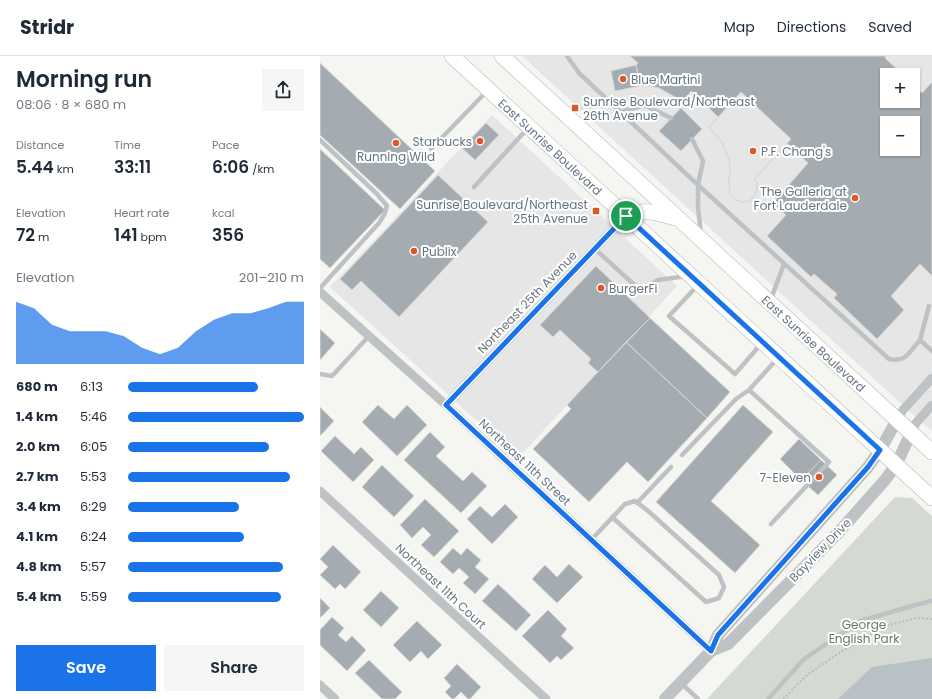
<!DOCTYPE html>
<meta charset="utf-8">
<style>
body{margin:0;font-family:Poppins,sans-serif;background:#f6f6f7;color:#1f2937;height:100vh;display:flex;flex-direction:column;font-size:15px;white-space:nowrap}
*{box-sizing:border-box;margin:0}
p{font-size:13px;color:#747a83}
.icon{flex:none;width:22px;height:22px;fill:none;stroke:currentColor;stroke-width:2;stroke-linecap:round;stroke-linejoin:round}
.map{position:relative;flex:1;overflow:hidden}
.panel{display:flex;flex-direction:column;background:#fff;width:320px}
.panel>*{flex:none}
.tools{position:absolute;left:560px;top:12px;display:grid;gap:8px}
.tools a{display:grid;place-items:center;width:40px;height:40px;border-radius:0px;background:#fff;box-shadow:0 1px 3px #0004;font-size:20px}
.pin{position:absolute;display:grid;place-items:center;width:34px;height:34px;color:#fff;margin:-17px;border:2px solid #fff;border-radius:50%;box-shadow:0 1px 4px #0007}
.round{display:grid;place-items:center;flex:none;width:42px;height:42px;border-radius:0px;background:#f6f6f7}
.summary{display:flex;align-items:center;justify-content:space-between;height:68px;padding:0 16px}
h1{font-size:22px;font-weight:600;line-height:30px}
.stats{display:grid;grid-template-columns:repeat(3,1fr);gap:6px;height:68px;padding:4px 16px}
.stats div{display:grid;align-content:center}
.stats b{font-size:17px;font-weight:600}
.stats small{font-size:11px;font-weight:400}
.stats p{font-size:11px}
.chart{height:112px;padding:8px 16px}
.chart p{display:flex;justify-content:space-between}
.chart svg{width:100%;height:72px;margin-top:4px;fill:#1a73e8;opacity:.7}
.cta{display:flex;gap:8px;margin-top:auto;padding:8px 16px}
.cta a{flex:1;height:46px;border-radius:0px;background:#1a73e8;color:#fff;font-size:16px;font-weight:600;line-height:46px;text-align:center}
.cta a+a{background:#f6f6f7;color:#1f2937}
ul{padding:0 16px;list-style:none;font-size:13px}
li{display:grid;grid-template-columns:64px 48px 1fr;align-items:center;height:30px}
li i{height:10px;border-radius:5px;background:#1a73e8}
header{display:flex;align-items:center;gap:24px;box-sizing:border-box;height:56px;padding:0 20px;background:#fff;border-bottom:1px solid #e0e1e3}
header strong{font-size:19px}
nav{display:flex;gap:22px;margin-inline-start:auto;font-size:14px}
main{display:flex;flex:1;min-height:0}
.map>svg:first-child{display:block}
.built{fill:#e5e6e5;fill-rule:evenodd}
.green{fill:#d4dad1}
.water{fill:#b7c1c6}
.building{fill:#a4acb2;stroke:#d6d6d4;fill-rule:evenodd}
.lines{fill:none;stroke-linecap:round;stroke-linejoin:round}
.primary-casing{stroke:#b1b6b9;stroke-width:16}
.path{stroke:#b8bbbd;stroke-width:2;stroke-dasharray:2 2;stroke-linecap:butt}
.service{stroke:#bec2c5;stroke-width:4.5}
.minor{stroke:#bec2c5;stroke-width:9}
.tertiary{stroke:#bec2c5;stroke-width:12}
.primary{stroke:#fff;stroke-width:15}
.route-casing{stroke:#fff;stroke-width:8}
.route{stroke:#1a73e8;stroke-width:5}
.poi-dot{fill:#db582b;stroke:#fff;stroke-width:1.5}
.labels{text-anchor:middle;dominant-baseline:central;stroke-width:4;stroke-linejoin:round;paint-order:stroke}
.poi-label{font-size:12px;fill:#657481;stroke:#fff;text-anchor:start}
.street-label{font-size:12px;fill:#657481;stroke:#fff}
.park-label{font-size:12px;fill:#677964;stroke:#fff}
</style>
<header>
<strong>Stridr</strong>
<nav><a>Map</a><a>Directions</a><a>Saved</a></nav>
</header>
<main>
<section class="panel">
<div class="summary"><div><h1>Morning run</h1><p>08:06 · 8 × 680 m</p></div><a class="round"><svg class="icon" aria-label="share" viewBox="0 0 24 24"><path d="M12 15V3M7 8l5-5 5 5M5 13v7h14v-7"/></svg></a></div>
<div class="stats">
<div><p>Distance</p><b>5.44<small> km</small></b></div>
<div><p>Time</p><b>33:11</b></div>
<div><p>Pace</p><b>6:06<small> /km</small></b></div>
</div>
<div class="stats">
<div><p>Elevation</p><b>72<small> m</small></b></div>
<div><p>Heart rate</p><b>141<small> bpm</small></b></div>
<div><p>kcal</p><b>356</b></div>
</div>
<div class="chart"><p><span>Elevation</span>201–210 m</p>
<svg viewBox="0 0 160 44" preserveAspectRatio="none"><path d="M0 44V6L10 10L20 20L30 24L40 24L50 24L60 27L70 34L80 38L90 34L100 24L110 17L120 13L130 13L140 10L150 6L160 6V44z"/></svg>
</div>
<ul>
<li><b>680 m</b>6:13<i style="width:74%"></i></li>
<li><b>1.4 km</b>5:46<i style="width:100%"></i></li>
<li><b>2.0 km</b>6:05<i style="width:80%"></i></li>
<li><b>2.7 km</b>5:53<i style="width:92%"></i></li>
<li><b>3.4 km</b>6:29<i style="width:63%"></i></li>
<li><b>4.1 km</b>6:24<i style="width:66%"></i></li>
<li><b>4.8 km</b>5:57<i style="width:88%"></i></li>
<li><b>5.4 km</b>5:59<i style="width:87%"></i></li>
</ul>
<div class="cta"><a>Save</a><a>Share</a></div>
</section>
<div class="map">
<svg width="612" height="643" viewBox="0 0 612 643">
<rect width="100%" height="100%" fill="#f5f5f1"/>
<path class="built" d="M202,0H612V375L576,343ZM567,19H593V45H567ZM567,67H593V93H567Z
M172,59L357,230L198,402L10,231Z"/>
<path class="green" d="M575,441L592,442L612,460V643H387Z"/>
<path class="water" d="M612,602V643H518L552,611Z"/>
<path class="building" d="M310,0H566L565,2L583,19H567V45H593V29L602,37L612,26V220L600,208L571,240L584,254L557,283L514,242L517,238L494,218L491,221L447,180L466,159L453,147L488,107L467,87L434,123L437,127V134L434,140L430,145L422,146L416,144L410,138L409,133L410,128L408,127L410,116L409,103L402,86L389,71L398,61L371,35L362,47L355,41L339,32L331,30H320L316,9L318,7ZM567,67H593V93H567Z
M0,7L115,115L80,153L0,79Z
M316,9L320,30L295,35L291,15Z
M421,36L471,83L434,123L437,127V134L434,140L430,145L422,146L416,144L410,138L409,133L410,128L408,127L410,116L409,103L402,86L389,71Z
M361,52L382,73L361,95L339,75Z
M166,67L179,79L155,104L142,92Z
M0,93L65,154L10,212L0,203Z
M118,119L168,166L79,261L41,225L32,234L20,223Z
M276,210L330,262L278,316L268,307L271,303L240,274L233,281L220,269Z
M330,262L410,336L387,362L306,286Z
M0,273L15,287L0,304Z
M306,286L387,362L328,426L307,406L269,446L213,393L251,353L247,349Z
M58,349L74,363L87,349L107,369L77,400L42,366Z
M423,349L453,376L391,445L440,489L415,517L336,446Z
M0,351L14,365L0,380Z
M110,376L125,391L116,400L143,425L152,416L167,430L141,457L84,404Z
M15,380L34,398L41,391L54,404L33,426L1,395Z
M479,383L501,404L481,424L460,403Z
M501,404L517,419L498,439L481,424Z
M62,409L94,440L74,461L42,431Z
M105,443L139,475L114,501L101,489L111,479L103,471L92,482L80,469Z
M185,448L198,461L172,488L147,463L160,450L172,461Z
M13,489L41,516L25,533L20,528L15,533L0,519L8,511L0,503Z
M133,492L141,499L147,492L161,504L155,511L169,523L155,538L143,527L149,521L139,512L133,518L120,506Z
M249,508L263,521L237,547L212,523L225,509L237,521Z
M178,528L211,559L196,575L162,545Z
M61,535L79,552L61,571L43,554Z
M0,542L10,552L0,562Z
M228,554L247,573L241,580L254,592L241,604L237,600L230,607L202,580Z
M12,561L24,572L18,579L26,586L32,580L46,594L27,615L0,589V574Z
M97,565L122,589L108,603L101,595L90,606L73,589Z
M49,604L82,636L75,643H62L35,617Z
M137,608L161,631L150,643H148L141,636L134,643H132L125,636L131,630L124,622Z"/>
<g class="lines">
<defs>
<g id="primary">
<path id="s1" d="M132,0L612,442"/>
<path id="s2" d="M182,0L612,396"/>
<path d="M306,160C327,152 335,157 356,162"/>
</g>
</defs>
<use href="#primary" class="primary-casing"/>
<path class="path" d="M463,643L487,619L519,597L565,570L596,562L612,563"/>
<path class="service" d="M247,0L259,17L378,129L569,303C586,307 590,295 600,284
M301,56L324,49L351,62
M372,83L383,105L378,129V152L381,178
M0,84L57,138L67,150L64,159L59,167L0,232
M111,93L167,35
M154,131L208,72
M275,193L321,235L338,224L367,220
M378,229L349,260L415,318L441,288
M451,243L464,208
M609,250L600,284L612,295
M0,318L12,320L49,280
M362,399L416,343L429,334
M317,447L351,411
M451,468L509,406L429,334L458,302
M271,484L305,448L315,445L327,454L399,519L404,531L399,542L386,546L292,461
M362,628L378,643
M448,643L484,603L540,565L599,548L612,545"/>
<path class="minor" d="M0,236L126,349L391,595
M126,349L306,160
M577,364L583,354L612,322
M591,377L596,367L612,349
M0,435L226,643
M0,629L15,643"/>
<path class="tertiary" d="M391,595L408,588L519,476L565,424L576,409L591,377
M345,643L391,595L398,579L548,411L560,394L577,364"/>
<use href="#primary" class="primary"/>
</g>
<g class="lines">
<defs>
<path id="route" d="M306,160L560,394L548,411L398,579L391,595L126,349Z"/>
</defs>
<use href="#route" class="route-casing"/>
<use href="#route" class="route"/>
</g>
<g class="poi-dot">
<circle cx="303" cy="23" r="4"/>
<rect x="251" y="48" width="8" height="8" rx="2"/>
<circle cx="160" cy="85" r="4"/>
<circle cx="76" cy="87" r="4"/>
<circle cx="433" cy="95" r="4"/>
<circle cx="535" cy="142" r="4"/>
<rect x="272" y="151" width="8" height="8" rx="2"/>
<circle cx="94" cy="195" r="4"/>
<circle cx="281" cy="232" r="4"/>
<circle cx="499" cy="421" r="4"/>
</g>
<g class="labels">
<g class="poi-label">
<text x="311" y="23">Blue Martini</text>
<text x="263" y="45">Sunrise Boulevard/Northeast<tspan x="263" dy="14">26th Avenue</tspan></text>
<text x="152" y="85" text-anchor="end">Starbucks</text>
<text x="441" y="95">P.F. Chang's</text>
<text x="76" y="100" text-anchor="middle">Running Wild</text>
<text x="527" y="135" text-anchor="end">The Galleria at<tspan x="527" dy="14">Fort Lauderdale</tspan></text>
<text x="268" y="148" text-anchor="end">Sunrise Boulevard/Northeast<tspan x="268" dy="14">25th Avenue</tspan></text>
<text x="102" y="195">Publix</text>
<text x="289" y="232">BurgerFi</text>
<text x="491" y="421" text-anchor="end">7-Eleven</text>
</g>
<g class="street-label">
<text stroke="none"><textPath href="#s1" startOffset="134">East Sunrise Boulevard</textPath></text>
<text transform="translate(207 246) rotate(-46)">Northeast 25th Avenue</text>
<text stroke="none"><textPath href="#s2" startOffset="424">East Sunrise Boulevard</textPath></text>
<text transform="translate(205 406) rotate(43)">Northeast 11th Street</text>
<text transform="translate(500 494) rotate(-46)">Bayview Drive</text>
<text transform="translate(121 530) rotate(43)">Northeast 11th Court</text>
</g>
<g class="park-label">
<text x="544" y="568">George<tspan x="544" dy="14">English Park</tspan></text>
</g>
</g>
</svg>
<div class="tools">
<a>+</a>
<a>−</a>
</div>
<div class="pin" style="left:306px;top:160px;background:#1e9e55"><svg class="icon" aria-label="arrive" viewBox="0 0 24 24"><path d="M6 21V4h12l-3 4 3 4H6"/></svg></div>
</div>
</main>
